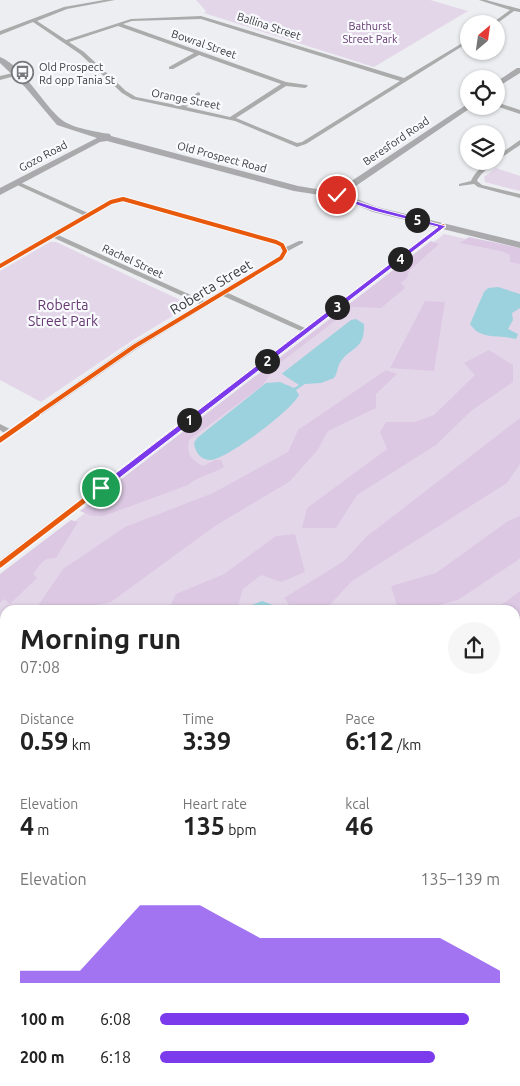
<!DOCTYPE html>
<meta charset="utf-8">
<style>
body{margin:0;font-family:Ubuntu,sans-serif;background:#f6f6f6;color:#222;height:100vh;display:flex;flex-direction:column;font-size:19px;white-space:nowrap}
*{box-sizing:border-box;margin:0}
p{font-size:16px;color:#767676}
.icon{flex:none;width:28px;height:28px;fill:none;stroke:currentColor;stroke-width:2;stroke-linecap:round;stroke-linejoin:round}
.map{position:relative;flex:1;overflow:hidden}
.sheet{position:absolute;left:0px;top:605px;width:520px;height:481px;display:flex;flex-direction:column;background:#fff;border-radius:15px 15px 0 0;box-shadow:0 1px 4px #0004}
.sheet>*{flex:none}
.needle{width:32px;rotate:29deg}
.buttons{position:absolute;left:460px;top:15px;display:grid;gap:10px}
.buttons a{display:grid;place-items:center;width:45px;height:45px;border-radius:50%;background:#fff;box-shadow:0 1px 4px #0004;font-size:25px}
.pin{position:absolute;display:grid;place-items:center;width:42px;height:42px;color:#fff;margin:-21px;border:2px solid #fff;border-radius:50%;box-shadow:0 1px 5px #0007}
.km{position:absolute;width:25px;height:25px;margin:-12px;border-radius:50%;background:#222;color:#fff;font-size:14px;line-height:25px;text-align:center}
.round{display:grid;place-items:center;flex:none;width:52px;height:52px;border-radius:26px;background:#f6f6f6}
.head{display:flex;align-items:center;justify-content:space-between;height:85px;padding:0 20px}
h1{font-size:28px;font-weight:700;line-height:38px}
.metrics{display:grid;grid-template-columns:repeat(3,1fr);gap:8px;height:85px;padding:5px 20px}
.metrics div{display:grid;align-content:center}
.metrics b{font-size:25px;font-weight:700}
.metrics small{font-size:14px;font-weight:400}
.metrics p{font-size:14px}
.chart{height:140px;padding:10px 20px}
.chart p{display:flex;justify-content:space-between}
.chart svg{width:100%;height:90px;margin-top:5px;fill:#7c3aed;opacity:.7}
ul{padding:0 20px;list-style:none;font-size:16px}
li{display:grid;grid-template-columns:80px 60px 1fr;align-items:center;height:38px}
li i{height:12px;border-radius:6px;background:#7c3aed}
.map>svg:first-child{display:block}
.green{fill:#e4d6e9}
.forest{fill:#dcc8e3}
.water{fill:#9cd2dd}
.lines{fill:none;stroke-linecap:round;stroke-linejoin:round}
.street{fill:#ababac;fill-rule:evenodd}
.secondary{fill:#aaaaac;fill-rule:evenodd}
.cycleway-far1-casing{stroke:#f8fafe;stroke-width:6}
.cycleway-casing{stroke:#f8fafe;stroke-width:8}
.cycleway-far1{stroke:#e8590c;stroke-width:4}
.cycleway{stroke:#e8590c;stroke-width:5}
.route{fill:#7c3aed;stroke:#fff}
.labels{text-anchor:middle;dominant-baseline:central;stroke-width:4.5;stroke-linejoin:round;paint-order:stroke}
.far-street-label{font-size:11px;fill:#38393c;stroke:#f8fafe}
.far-park-label{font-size:11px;fill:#663771;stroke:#f8fafe}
.far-poi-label{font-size:11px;fill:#38393c;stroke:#f8fafe;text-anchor:start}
.street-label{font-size:14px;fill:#38393c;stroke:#f8fafe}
.park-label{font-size:14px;fill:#663771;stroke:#f8fafe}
</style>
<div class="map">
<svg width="520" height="1086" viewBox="0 0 520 1086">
<rect width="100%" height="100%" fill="#eceef1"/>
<path class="green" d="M196,0H430L468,11L374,67L204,13L206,11Z
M496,168L520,176V191L485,182L484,177Z
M444,234L520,251V1086H17L12,1081H515V610H5V1075L0,1070V579Z
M50,242H56L191,305L133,340L41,402L0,380V271Z"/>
<path class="forest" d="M469,237L520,248V264L510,262V255L501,251L460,243Z
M431,241L439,244L409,271L407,278L401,283L405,288L381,308L353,307L276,366L262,386L189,440C186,455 191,459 203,466L215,460H221L224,467C211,475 200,475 188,485L104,516H92L80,511Z
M425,301L445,302L434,371L390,368Z
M489,350L513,365V382L471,411L436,445L357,495L336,528H302L307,508L387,449L380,432L386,422H415L434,415L475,375L464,363Z
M386,370L397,374L376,394V408L328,431L317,451L289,482L215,526L111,602L74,610H35L63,569L125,527L213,493L288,452L298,430Z
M520,418V464L507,483L352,581L325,610H293L284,598L344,561L366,537Z
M520,516V558L518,560L458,600L418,610H398L391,586L436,573L508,521Z
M71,520L78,522L56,558C43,557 40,565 33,574L37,578L10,604L4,599L0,603V574Z
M295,534L305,572L281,582L261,575L243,589L238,606L226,610H168L176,594L224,574L276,536Z
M520,591V632L515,638V610H495Z
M5,650V715L0,721V656Z
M520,659V743L515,755V665Z
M520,890V1032H515V899Z
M0,934L5,935V984L0,985Z
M0,1024H5V1081H125L127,1086H8L0,1079Z
M204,1081H256L261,1086H203Z
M406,1081H457V1086H403Z"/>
<path class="water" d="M498,287L520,294V308L512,313L513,320L508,329L518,334L516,339C499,334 481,341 470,324L484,292L488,288Z
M356,319L364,324C365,349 353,346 342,360C337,365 338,373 334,378L321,383L305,384L296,390L299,395C291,411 229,457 212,460C201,461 195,452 194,443L197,438L266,383L280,382L294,388L299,385L282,374L284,372L351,320Z
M262,601L286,610H239Z"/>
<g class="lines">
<path class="street" d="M104,0H115L67,9L37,21L66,40L131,19L201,16L404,78L469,39V42L306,144L297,147L235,121L132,99L122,93L80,54L33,22L0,35V31L64,7ZM201,19L400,81L302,142L297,143L236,118L286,86L305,88L308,86L307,85L286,82L123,24L132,21ZM118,26L194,53L169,67V69H173L199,55L281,84L230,117L186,107L200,95V93L198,92L181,106L136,97L126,91L84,52L69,42Z
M479,0H486L516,8L520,9V12L514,11L496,24H491L510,10Z
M17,72L20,74L19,75L0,80V76Z
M496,102L520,110V114L496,106Z
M520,140V145C510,152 481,170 477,181L482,185L520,194V198L478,187L474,184L459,186V184L471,181C475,172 486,161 496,161V157Z
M15,182H19L88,213L109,201L123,197L278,241L284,244L286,247L299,241H303V243L288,251L283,259L228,293L305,328L441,225H445L446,226L3,567L0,568V560L301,331L223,296L138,348L0,443V436L4,433L0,430V424L10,429L132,344L200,304L54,238L0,268V263L83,215L15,184ZM123,201L274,243L279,246L282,251L278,257L204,301L58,235L113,203Z"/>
<path class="secondary" d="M0,57C23,66 43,105 62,120C72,128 97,132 110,134L111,136L298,186L335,192L469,103V106L472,107L344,194L377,207L520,242V248L373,212L339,198L294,191L107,141L100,142L0,195V188L97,138L57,125L25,87L0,63Z
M517,68H520V73L496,88V82Z"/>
<defs>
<path id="cycleway-far1" d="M0,266L111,202L123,199L276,242L282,245L285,251L281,258L135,346L35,415
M195,415L443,226"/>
<path id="cycleway" d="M0,440L37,414
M0,565L197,414"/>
</defs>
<use href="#cycleway-far1" class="cycleway-far1-casing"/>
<use href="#cycleway" class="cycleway-casing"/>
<use href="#cycleway-far1" class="cycleway-far1"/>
<use href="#cycleway" class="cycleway"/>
</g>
<path class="route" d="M335,194L378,208L446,226L104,490H99V486L438,227L374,211L335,197Z"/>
<defs>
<symbol id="bus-ring" viewBox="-11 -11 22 22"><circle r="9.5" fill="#f8fafe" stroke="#77787b" stroke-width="1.5"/><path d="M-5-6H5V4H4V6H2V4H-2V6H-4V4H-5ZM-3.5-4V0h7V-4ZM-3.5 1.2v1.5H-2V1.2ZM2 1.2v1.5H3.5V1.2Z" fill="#77787b"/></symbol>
</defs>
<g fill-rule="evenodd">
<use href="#bus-ring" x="10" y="60" width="25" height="25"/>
</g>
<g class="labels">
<g class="far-street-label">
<text transform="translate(269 26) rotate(18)">Ballina Street</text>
<text transform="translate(204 44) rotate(19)">Bowral Street</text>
<text transform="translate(186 99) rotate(11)">Orange Street</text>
<text transform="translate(396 141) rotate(-34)">Beresford Road</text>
<text transform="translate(43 156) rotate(-28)">Gozo Road</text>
<text transform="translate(222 157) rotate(15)">Old Prospect Road</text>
<text transform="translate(133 261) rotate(25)">Rachel Street</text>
</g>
<g class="far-park-label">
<text x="370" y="26">Bathurst<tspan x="370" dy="13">Street Park</tspan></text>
</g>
<g class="far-poi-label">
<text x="39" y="67">Old Prospect<tspan x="39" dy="13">Rd opp Tania St</tspan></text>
</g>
<g class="street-label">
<text transform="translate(211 287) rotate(-31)">Roberta Street</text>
</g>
<g class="park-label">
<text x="63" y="305">Roberta<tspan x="63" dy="16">Street Park</tspan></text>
</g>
</g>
</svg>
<div class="buttons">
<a><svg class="needle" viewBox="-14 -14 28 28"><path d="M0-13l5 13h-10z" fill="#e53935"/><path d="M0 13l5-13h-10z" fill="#767676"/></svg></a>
<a><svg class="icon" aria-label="locate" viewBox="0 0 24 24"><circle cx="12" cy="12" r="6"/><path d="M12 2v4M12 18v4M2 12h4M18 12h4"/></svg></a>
<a><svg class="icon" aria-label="layers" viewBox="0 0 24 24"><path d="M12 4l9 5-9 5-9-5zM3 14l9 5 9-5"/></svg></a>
</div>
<div class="pin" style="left:101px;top:488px;background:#1e9e55"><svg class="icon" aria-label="arrive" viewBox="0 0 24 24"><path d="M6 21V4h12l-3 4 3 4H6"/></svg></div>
<div class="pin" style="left:337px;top:195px;background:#d93025"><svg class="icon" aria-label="check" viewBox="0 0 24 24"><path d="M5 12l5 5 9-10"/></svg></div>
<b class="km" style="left:189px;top:420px">1</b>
<b class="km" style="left:267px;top:361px">2</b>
<b class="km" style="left:337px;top:307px">3</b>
<b class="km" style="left:400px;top:259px">4</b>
<b class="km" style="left:417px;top:220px">5</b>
<section class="sheet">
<div class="head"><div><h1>Morning run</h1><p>07:08</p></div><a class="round"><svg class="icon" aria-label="share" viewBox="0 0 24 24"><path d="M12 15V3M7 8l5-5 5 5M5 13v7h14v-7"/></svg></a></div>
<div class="metrics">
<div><p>Distance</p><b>0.59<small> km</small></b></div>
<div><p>Time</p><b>3:39</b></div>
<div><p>Pace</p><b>6:12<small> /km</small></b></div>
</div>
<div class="metrics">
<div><p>Elevation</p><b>4<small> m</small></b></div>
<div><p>Heart rate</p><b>135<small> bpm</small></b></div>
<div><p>kcal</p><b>46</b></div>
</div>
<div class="chart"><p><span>Elevation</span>135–139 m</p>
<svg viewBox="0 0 160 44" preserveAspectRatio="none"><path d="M0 44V38L10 38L20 38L30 22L40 6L50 6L60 6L70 14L80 22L90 22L100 22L110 22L120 22L130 22L140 22L150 30L160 38V44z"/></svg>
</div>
<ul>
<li><b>100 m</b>6:08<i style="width:91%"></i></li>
<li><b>200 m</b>6:18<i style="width:81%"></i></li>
</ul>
</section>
</div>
